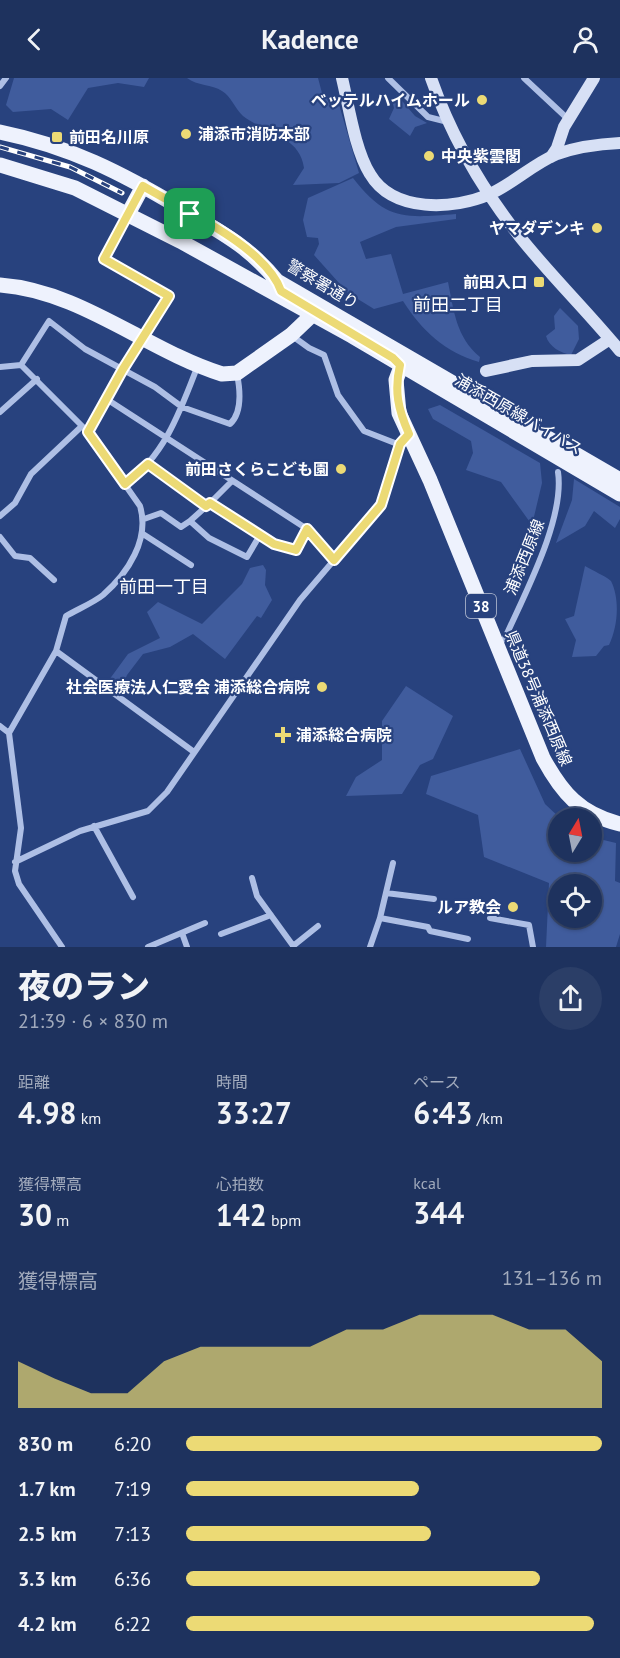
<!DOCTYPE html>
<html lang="ja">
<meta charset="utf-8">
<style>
body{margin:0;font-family:"PT Sans","Noto Sans JP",sans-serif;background:#2b3e67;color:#f1f3f6;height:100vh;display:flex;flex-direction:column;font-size:22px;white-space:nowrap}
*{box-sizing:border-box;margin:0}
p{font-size:20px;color:#a1aabc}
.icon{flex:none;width:33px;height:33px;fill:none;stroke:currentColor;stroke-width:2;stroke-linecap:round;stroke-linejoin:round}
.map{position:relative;height:869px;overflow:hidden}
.drawer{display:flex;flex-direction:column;background:#1e325e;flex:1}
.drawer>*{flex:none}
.needle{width:39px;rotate:10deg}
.buttons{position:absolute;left:548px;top:730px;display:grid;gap:12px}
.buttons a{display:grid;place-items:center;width:54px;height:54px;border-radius:50%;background:#1e325e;box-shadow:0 2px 4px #0004,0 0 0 2px #3c4d73;font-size:30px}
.pin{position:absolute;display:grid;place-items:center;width:51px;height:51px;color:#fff;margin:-26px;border-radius:12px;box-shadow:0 3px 9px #0006}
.round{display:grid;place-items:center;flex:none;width:63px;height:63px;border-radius:32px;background:#2b3e67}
.headline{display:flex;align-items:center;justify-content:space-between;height:102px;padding:0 18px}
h1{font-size:33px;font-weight:800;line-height:45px}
.stats{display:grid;grid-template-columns:repeat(3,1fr);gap:9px;height:102px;padding:6px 18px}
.stats div{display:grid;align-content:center}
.stats b{font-size:30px;font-weight:800}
.stats small{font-size:16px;font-weight:400}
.stats p{font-size:16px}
.chart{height:168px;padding:12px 18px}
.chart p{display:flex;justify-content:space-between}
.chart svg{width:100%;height:108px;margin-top:6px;fill:#ecda75;opacity:.7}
ul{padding:0 18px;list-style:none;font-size:20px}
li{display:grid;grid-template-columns:96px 72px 1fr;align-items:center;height:45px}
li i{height:15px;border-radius:8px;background:#ecda75}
header{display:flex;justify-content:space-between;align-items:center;height:78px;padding:0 18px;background:#1e325e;font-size:27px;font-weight:800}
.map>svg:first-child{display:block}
.green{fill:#405c9d;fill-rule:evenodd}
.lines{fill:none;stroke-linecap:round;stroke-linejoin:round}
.street{stroke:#aebfe5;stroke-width:6}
.secondary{stroke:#d7e0f5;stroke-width:12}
.primary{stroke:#eef2fd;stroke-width:15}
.rail-casing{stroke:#fff;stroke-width:5}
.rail{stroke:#28427e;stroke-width:3;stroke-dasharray:9;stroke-linecap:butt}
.route-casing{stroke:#fff;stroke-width:12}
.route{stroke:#ecda75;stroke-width:8}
.poi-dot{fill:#ecda75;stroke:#28427e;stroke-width:2}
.labels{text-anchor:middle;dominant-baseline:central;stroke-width:4.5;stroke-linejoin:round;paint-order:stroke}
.shield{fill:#28427e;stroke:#bec6d8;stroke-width:1.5}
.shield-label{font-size:15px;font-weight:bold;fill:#fff}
.poi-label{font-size:16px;font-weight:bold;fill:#fff;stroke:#28427e;text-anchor:end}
.street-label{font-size:16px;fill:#fff;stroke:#28427e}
.neighbourhood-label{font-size:18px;fill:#fff;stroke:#28427e}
</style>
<header><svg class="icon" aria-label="back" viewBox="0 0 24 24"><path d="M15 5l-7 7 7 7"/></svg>Kadence<svg class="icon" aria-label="person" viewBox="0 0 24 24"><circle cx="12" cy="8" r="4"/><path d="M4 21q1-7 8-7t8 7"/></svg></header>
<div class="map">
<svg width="620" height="869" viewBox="0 0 620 869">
<rect width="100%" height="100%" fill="#28427e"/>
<path class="green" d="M14,0H149L144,9L118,5L88,10L68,42L51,31L13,34L6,27Z
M187,0H318L322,15L338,23L359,95L339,105L293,107L304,90C300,58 265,55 243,38C235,31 231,18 222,13C212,6 197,8 187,0Z
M397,17L415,38L427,45L415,49L410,58L389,41L394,30L392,22Z
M353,100C386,143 405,140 456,136V141L396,149L360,164L366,181L391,176L403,216L448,204C454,233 456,259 480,279L479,284C445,274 422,253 403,223L374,231L348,215L314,177L319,166L318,160L307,159L303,142L308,120Z
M560,230L578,248L579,261L571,277C561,275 549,269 546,258L555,251L554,238Z
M440,327L540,385L542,405L532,447L501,404L466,392L473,375L471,363L433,341L428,331Z
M574,401L620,429V441L615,450L594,433L585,448L556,465L572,422Z
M263,487L266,492L265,507L272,522L261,540L257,538L225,581L193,556L170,569L143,576L127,597L121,611L109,602L128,576L160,560L147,534L158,524L202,546L242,506L250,490Z
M585,488C593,493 604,497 611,503C620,521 618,548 609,567L604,568L596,578L572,579L576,562L565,541L574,538Z
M406,608L453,638L433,681L420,687L402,716L346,718L356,699L382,682V643Z
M520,671L545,726L561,741H558V774H591V759L616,765L615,803L620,805V856L616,869H546L549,805L484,779L478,737L426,716L431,698ZM558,807H591V840H558Z"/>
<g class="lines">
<path class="street" d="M388,0L428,39L448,44
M524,0L569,42
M0,8L6,0
M291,257L309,270L324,277L338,317L364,353L400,367
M21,287L49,243L85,271L155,309L182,329L230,346C243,334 240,311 237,296
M0,289L21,287L88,354L140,428C150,461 128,495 103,517C93,525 78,531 66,538L56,573L9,655L21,750L15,793L19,806L62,869
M108,322L307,451L334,482
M0,334L37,301
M88,354L123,291L169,218L104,181L128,137
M148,386L206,428
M125,406C165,378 181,331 198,287
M210,425L232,403
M0,438L15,425L31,396L82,348
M144,441L161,435L181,449L190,443L209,460L247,479L260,457
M190,443L210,425L274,466L296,472L307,451
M143,456L191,487
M0,459L15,478L30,480L54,502
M498,566L505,560C524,517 565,441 558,394
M56,573L194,674
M0,648L9,655
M94,748L133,819
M15,784L80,753L148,733L167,714L300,522L381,427L400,367L408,356
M252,800L257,818L294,869
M386,815L434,821
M380,840L428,849L430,853L468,861
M490,840L529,847L533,869
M182,855L187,869
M221,856L271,837
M293,868L318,848
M148,869L205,845
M370,869L380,840L393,785"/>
<path class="secondary" d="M342,0C349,29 355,72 370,96C393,135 454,132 490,116C514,105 533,86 557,76C577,69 599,66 620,65
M431,0C451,58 482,111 520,159C552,199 588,234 620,273
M551,79L557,70L564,49L594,0
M486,293L532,283L578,282L610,261"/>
<path class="primary" d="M0,54C69,68 122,95 182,131C220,154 249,168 277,203L620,402
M0,87L75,110L180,163L352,258L620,416
M128,136L143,108
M0,207C81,213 146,272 222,296L237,295L291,257L311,238
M405,278L396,302L399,335L430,402L543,680C562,715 580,736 620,746"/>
<defs>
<path id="rail" d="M0,69L70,89L122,115"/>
</defs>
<use href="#rail" class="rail-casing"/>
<use href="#rail" class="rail"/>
</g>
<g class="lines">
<defs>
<path id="route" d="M143,108C183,132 266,169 281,213L393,280L400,287C394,313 398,331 409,356L400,366L381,427L334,482L307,451L296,472L274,466L210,425L206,428L148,386L125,406L88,354L123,291L169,218L104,181Z"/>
</defs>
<use href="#route" class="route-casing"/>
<use href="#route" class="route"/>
</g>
<g class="poi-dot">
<circle cx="482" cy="22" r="6"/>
<circle cx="186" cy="56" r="6"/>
<rect x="51" y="53" width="12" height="12" rx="3"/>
<circle cx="429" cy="78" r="6"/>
<circle cx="597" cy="150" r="6"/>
<rect x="533" y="198" width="12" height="12" rx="3"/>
<circle cx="341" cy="391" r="6"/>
<circle cx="322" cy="609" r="6"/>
<path d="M280 648h6v6h6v6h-6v6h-6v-6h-6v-6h6z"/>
<circle cx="513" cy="829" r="6"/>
</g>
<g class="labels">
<rect class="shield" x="466" y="516" width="30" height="24" rx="4.5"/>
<g class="shield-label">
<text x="481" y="528">38</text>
</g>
<g class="poi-label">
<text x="470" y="22">ベッテルハイムホール</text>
<text x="198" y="56" text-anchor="start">浦添市消防本部</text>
<text x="69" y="59" text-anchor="start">前田名川原</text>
<text x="441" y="78" text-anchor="start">中央紫雲閣</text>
<text x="585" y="150">ヤマダデンキ</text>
<text x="527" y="204">前田入口</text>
<text x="329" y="391">前田さくらこども園</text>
<text x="310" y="609">社会医療法人仁愛会 浦添総合病院</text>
<text x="296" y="657" text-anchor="start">浦添総合病院</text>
<text x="501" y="829">ルア教会</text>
</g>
<g class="street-label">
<text transform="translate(323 206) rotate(31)">警察署通り</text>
<text transform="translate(519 336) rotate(30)">浦添西原線バイパス</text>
<text transform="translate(524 479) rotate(-68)">浦添西原線</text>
<text transform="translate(539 620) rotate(67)">県道38号浦添西原線</text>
</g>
<g class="neighbourhood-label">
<text x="458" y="226">前田二丁目</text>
<text x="164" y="508">前田一丁目</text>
</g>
</g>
</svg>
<div class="buttons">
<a><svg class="needle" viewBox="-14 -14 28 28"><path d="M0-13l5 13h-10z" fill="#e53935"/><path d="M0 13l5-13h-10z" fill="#a1aabc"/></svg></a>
<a><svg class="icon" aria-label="locate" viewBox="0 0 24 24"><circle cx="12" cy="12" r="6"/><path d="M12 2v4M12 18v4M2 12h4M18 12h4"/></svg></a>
</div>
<div class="pin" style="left:190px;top:136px;background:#1e9e55"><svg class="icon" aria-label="arrive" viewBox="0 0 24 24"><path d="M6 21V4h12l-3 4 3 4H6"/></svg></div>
</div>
<section class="drawer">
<div class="headline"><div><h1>夜のラン</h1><p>21:39 · 6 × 830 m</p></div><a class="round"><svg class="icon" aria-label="share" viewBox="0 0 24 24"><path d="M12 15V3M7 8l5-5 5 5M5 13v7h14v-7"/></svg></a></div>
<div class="stats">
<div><p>距離</p><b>4.98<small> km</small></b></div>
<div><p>時間</p><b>33:27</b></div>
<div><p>ペース</p><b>6:43<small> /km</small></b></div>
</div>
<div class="stats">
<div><p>獲得標高</p><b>30<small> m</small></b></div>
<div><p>心拍数</p><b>142<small> bpm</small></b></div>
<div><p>kcal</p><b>344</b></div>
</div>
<div class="chart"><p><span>獲得標高</span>131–136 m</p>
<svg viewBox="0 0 160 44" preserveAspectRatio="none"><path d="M0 44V25L10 32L20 38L30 38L40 25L50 19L60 19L70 19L80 19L90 12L100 12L110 6L120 6L130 6L140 12L150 12L160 25V44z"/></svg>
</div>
<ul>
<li><b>830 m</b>6:20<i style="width:100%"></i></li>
<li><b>1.7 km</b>7:19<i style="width:56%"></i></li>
<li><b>2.5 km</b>7:13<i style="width:59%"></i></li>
<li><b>3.3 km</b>6:36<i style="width:85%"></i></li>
<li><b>4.2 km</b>6:22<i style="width:98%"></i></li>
</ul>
</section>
